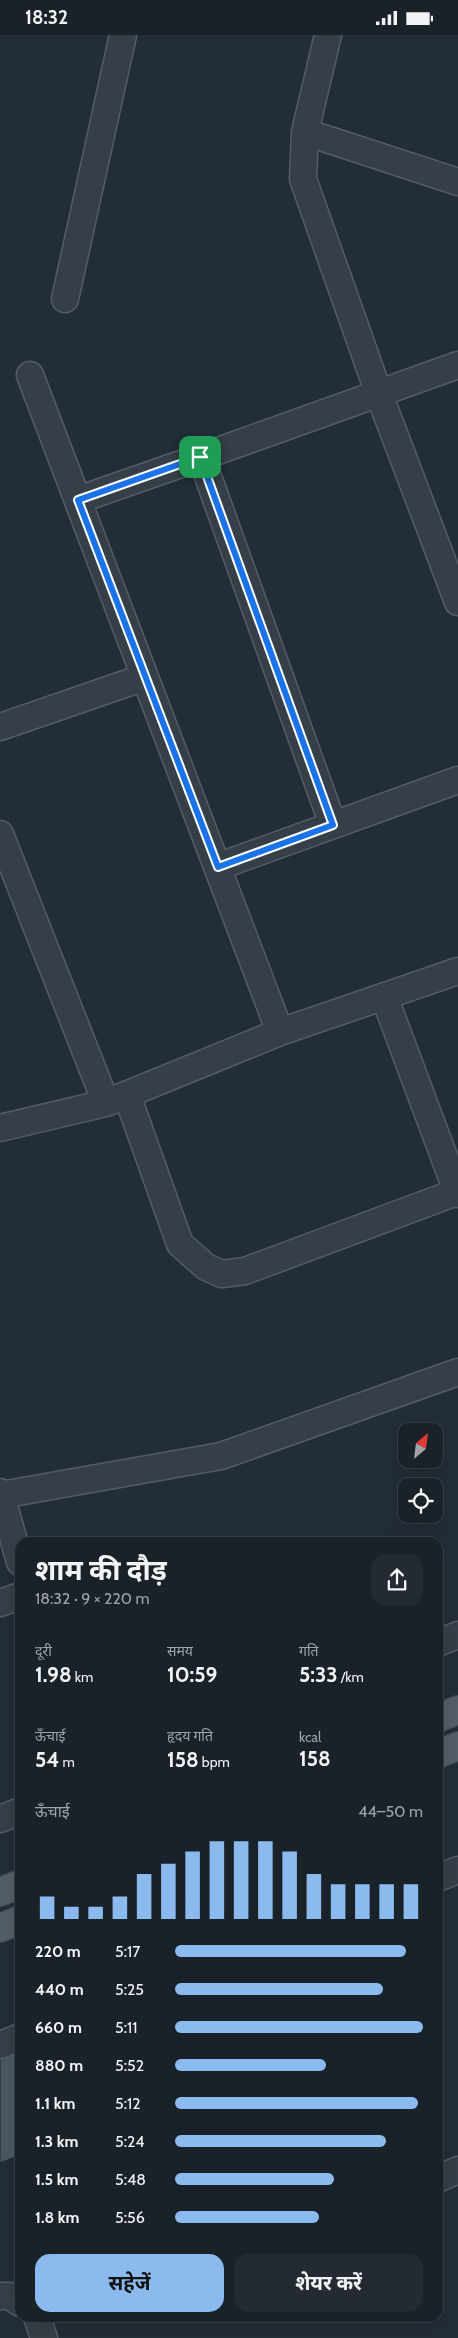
<!DOCTYPE html>
<html lang="hi">
<meta charset="utf-8">
<style>
body{margin:0;font-family:Cabin,"Noto Sans Devanagari",sans-serif;background:#232a31;color:#f1f3f6;height:100vh;display:flex;flex-direction:column;font-size:19px;white-space:nowrap}
*{box-sizing:border-box;margin:0}
p{font-size:16px;color:#9fa4a8}
.icon{flex:none;width:28px;height:28px;fill:none;stroke:currentColor;stroke-width:2;stroke-linecap:round;stroke-linejoin:round}
.map{position:relative;flex:1;overflow:hidden}
.details{position:absolute;left:15px;top:1502px;width:428px;height:785px;display:flex;flex-direction:column;background:#1a2229;border-radius:15px;box-shadow:0 5px 20px #0002,0 0 0 1px #383f46}
.details>*{flex:none}
.needle{width:32px;rotate:28deg}
.controls{position:absolute;left:398px;top:1388px;display:grid;gap:10px}
.controls a{display:grid;place-items:center;width:45px;height:45px;border-radius:10px;background:#1a2229;box-shadow:0 5px 20px #0002,0 0 0 1px #383f46;font-size:25px}
.pin{position:absolute;display:grid;place-items:center;width:42px;height:42px;color:#fff;margin:-21px;border-radius:10px;box-shadow:0 2px 8px #0006}
.round{display:grid;place-items:center;flex:none;width:52px;height:52px;border-radius:15px;background:#232a31}
.overview{display:flex;align-items:center;justify-content:space-between;height:85px;padding:0 20px}
h1{font-size:28px;font-weight:700;line-height:38px}
.stats{display:grid;grid-template-columns:repeat(3,1fr);gap:8px;height:85px;padding:5px 20px}
.stats div{display:grid;align-content:center}
.stats b{font-size:21px;font-weight:700}
.stats small{font-size:14px;font-weight:400}
.stats p{font-size:14px}
.chart{height:140px;padding:10px 20px}
.chart p{display:flex;justify-content:space-between}
.chart svg{width:100%;height:90px;margin-top:5px;stroke:#8bbbee;stroke-width:6}
.cta{display:flex;gap:10px;margin-top:auto;padding:10px 20px}
.cta a{flex:1;height:58px;border-radius:15px;background:#8bbbee;color:#111;font-size:20px;font-weight:700;line-height:58px;text-align:center}
.cta a+a{background:#232a31;color:#f1f3f6}
ul{padding:0 20px;list-style:none;font-size:16px}
li{display:grid;grid-template-columns:80px 60px 1fr;align-items:center;height:38px}
li i{height:12px;border-radius:6px;background:#8bbbee}
.status{display:flex;justify-content:space-between;align-items:center;height:35px;padding:0 25px;background:#1a2229;direction:ltr}
.status svg{height:14px;fill:currentColor}
.map>svg:first-child{display:block}
.building{fill:#4b5862;stroke:#1d262e}
.lines{fill:none;stroke-linecap:round;stroke-linejoin:round}
.street-casing{stroke:#545d65;stroke-width:29}
.primary-casing{stroke:#3f4851;stroke-width:30}
.street{stroke:#363f47;stroke-width:26}
.primary{stroke:#545e67;stroke-width:28}
.route-casing{stroke:#fff;stroke-width:10}
.route{stroke:#1a73e8;stroke-width:6}
</style>
<div class="status"><b>18:32</b><svg viewBox="0 0 49 12"><path d="M0 12V9h3v3zM5 12V6h3v6zM10 12V3h3v9zM15 12V0h3v12zM26 1h20v11H26zM47 4h2v5h-2z"/></svg></div>
<div class="map">
<svg width="458" height="2303" viewBox="0 0 458 2303">
<rect width="100%" height="100%" fill="#232d37"/>
<path class="building" d="M20,2015V2120L0,2128V2022Z"/>
<g class="lines">
<defs>
<path id="street" d="M328,0L305,97L303,144L379,359L458,567
M305,97L458,147
M65,264L123,0
M30,340L280,997L458,936
M78,465L201,422
M0,692L145,642
M333,790L201,422L458,330
M0,799L106,1068L280,997
M217,832L458,745
M384,961L458,1159
M127,1060L180,1209L206,1232L222,1239L245,1236L457,1157
M0,1093L106,1068
M0,1457L20,1527
M1,1460L221,1421L458,1337
M0,1568L20,1561
M438,1608L458,1600
M0,1784L20,1776
M438,1843L458,1835
M0,2010L20,2002
M438,2144L458,2135
M0,2261H10L20,2268
M37,2282L44,2303"/>
<path id="primary" d="M438,1683L458,1675
M438,1719L458,1711
M0,1857L20,1849
M0,1893L20,1885"/>
</defs>
<use href="#street" class="street-casing"/>
<use href="#primary" class="primary-casing"/>
<use href="#street" class="street"/>
<use href="#primary" class="primary"/>
</g>
<g class="lines">
<defs>
<path id="route" d="M200,422L333,790L218,832L78,465Z"/>
</defs>
<use href="#route" class="route-casing"/>
<use href="#route" class="route"/>
</g>
</svg>
<div class="controls">
<a><svg class="needle" viewBox="-14 -14 28 28"><path d="M0-13l5 13h-10z" fill="#e53935"/><path d="M0 13l5-13h-10z" fill="#9fa4a8"/></svg></a>
<a><svg class="icon" aria-label="locate" viewBox="0 0 24 24"><circle cx="12" cy="12" r="6"/><path d="M12 2v4M12 18v4M2 12h4M18 12h4"/></svg></a>
</div>
<div class="pin" style="left:200px;top:422px;background:#1e9e55"><svg class="icon" aria-label="arrive" viewBox="0 0 24 24"><path d="M6 21V4h12l-3 4 3 4H6"/></svg></div>
<section class="details">
<div class="overview"><div><h1>शाम की दौड़</h1><p>18:32 · 9 × 220 m</p></div><a class="round"><svg class="icon" aria-label="share" viewBox="0 0 24 24"><path d="M12 15V3M7 8l5-5 5 5M5 13v7h14v-7"/></svg></a></div>
<div class="stats">
<div><p>दूरी</p><b>1.98<small> km</small></b></div>
<div><p>समय</p><b>10:59</b></div>
<div><p>गति</p><b>5:33<small> /km</small></b></div>
</div>
<div class="stats">
<div><p>ऊँचाई</p><b>54<small> m</small></b></div>
<div><p>हृदय गति</p><b>158<small> bpm</small></b></div>
<div><p>kcal</p><b>158</b></div>
</div>
<div class="chart"><p><span>ऊँचाई</span>44–50 m</p>
<svg viewBox="0 0 160 44" preserveAspectRatio="none"><path d="M5 44V33M15 44V38M25 44V38M35 44V33M45 44V22M55 44V17M65 44V11M75 44V6M85 44V6M95 44V6M105 44V11M115 44V22M125 44V27M135 44V27M145 44V27M155 44V27"/></svg>
</div>
<ul>
<li><b>220 m</b>5:17<i style="width:93%"></i></li>
<li><b>440 m</b>5:25<i style="width:84%"></i></li>
<li><b>660 m</b>5:11<i style="width:100%"></i></li>
<li><b>880 m</b>5:52<i style="width:61%"></i></li>
<li><b>1.1 km</b>5:12<i style="width:98%"></i></li>
<li><b>1.3 km</b>5:24<i style="width:85%"></i></li>
<li><b>1.5 km</b>5:48<i style="width:64%"></i></li>
<li><b>1.8 km</b>5:56<i style="width:58%"></i></li>
</ul>
<div class="cta"><a>सहेजें</a><a>शेयर करें</a></div>
</section>
</div>
